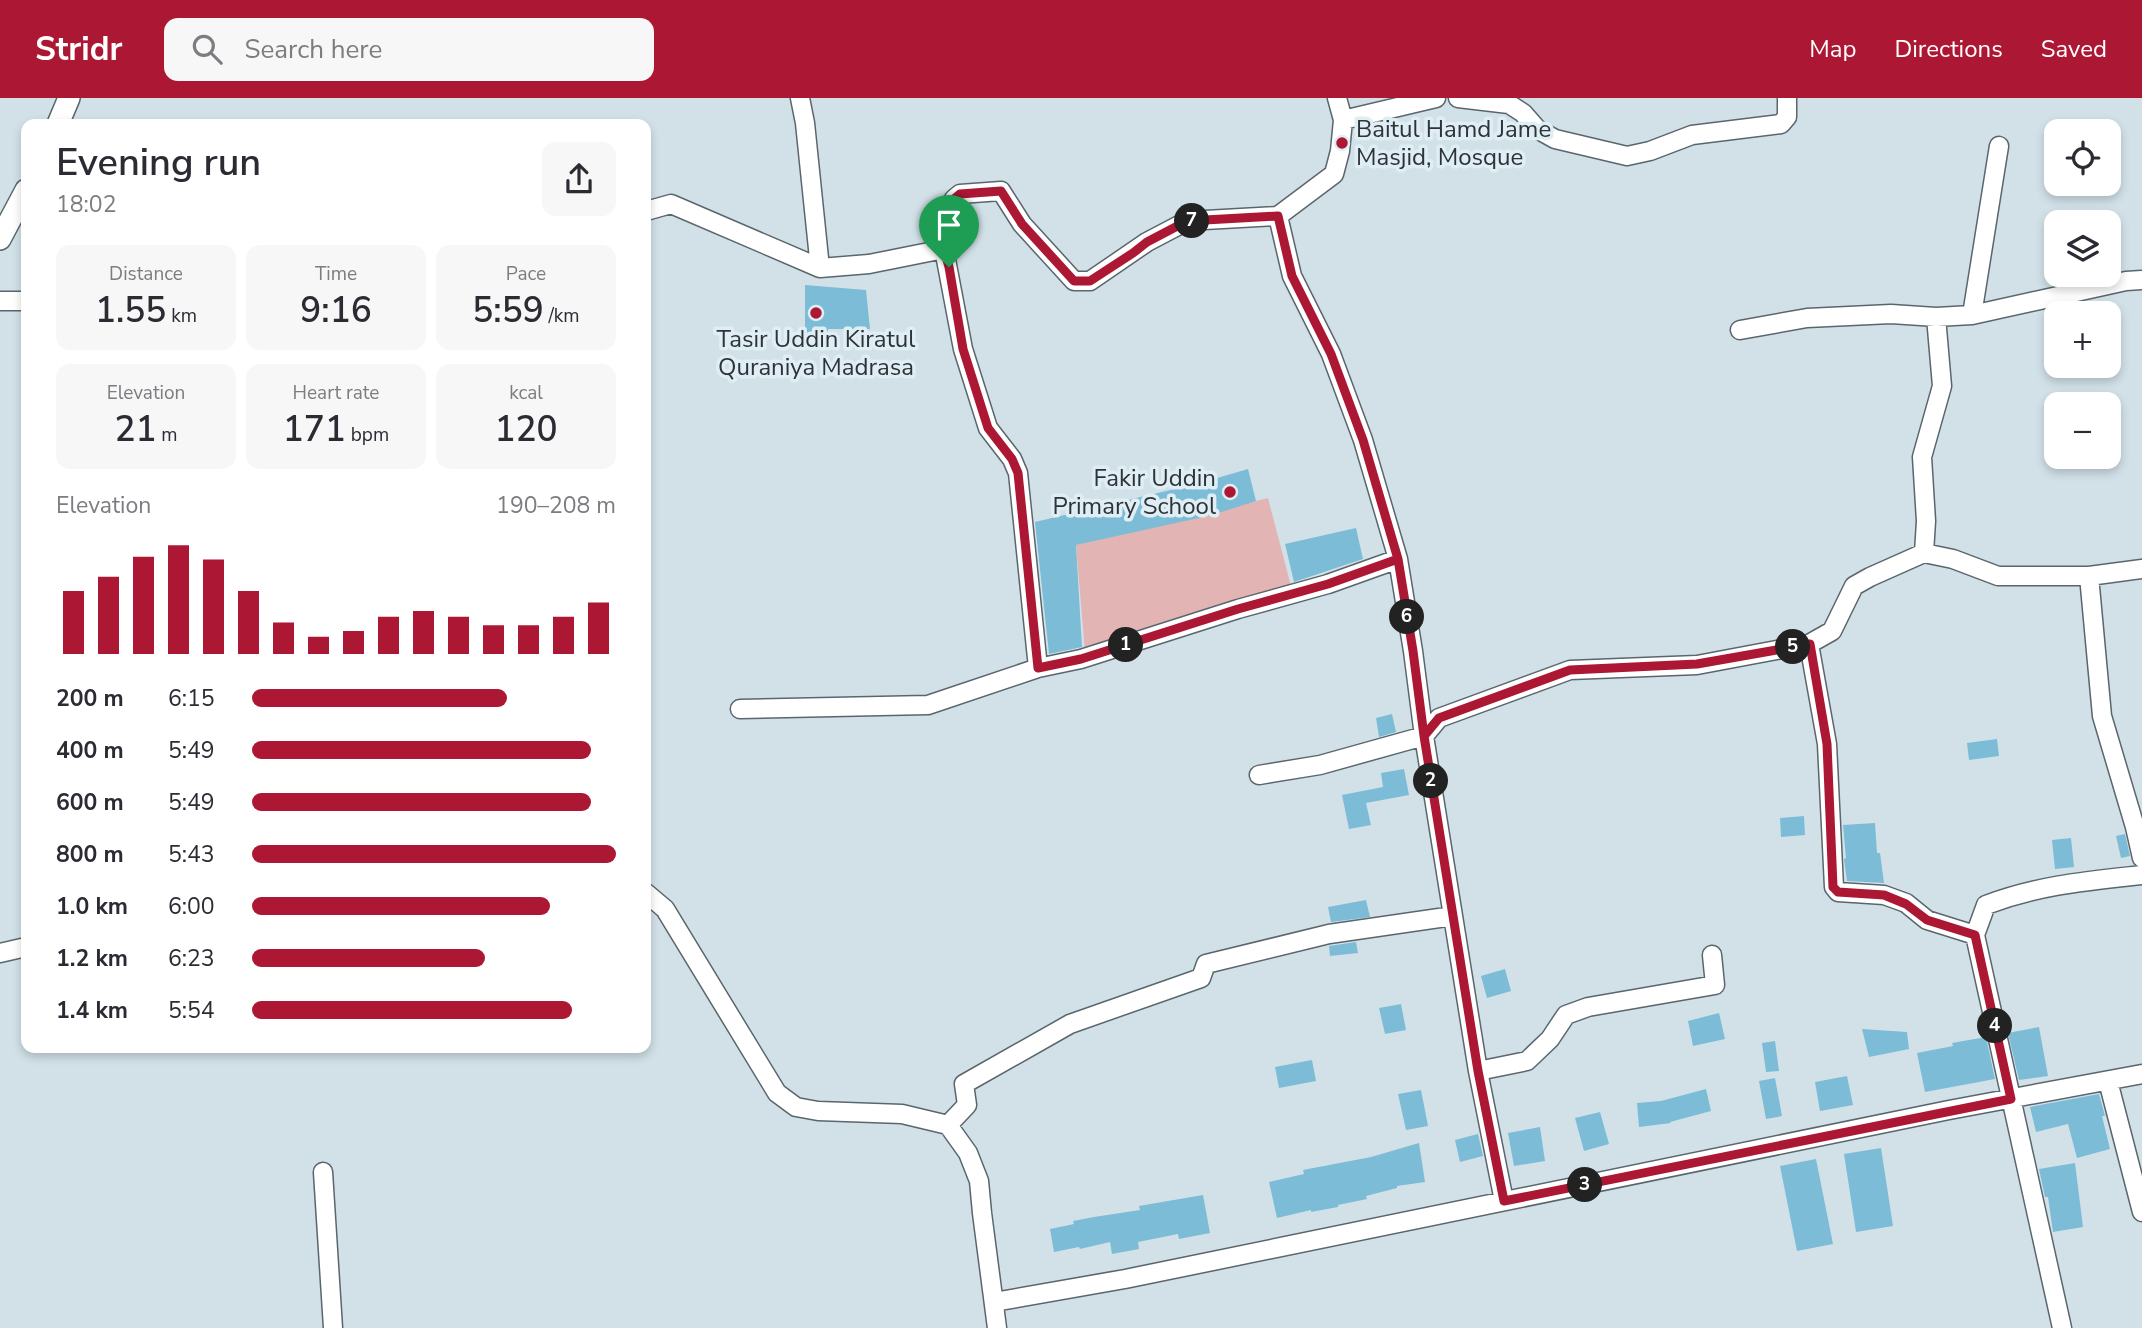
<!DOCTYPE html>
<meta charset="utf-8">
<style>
body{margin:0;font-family:"Nunito Sans",sans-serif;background:#f7f7f7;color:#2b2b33;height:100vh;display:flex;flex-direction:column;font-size:26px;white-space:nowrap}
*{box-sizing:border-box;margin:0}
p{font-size:23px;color:#7c7c81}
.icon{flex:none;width:38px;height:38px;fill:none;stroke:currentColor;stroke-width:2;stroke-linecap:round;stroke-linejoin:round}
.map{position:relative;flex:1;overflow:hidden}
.side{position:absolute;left:21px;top:21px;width:630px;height:934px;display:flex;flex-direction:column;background:#fff;border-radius:14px;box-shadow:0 4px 10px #0003}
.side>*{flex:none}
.buttons{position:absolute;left:2044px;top:21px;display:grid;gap:14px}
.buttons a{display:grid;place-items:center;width:77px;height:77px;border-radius:14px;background:#fff;box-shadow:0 4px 10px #0003;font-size:35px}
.pin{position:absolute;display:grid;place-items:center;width:60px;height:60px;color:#fff;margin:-72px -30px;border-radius:50% 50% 50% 0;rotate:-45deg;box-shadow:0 0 7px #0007}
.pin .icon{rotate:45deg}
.km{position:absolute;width:35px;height:35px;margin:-18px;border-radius:50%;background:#222;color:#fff;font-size:19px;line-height:35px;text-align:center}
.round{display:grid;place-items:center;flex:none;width:74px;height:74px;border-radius:14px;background:#f7f7f7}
.overview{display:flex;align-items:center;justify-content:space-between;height:119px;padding:0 35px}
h1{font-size:38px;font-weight:600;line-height:52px}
.stats{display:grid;grid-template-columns:repeat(3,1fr);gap:10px;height:119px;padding:7px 35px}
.stats div{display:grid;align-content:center;border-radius:14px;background:#f7f7f7;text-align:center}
.stats b{font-size:35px;font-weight:600}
.stats small{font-size:19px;font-weight:400}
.stats p{font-size:19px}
.chart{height:196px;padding:14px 35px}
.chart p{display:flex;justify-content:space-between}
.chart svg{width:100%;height:126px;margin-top:7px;stroke:#ac1734;stroke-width:6}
ul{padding:0 35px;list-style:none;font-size:23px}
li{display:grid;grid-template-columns:112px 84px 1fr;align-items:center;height:52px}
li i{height:18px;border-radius:9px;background:#ac1734}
header{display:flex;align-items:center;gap:42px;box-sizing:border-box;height:98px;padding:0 35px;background:#ac1734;color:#fff}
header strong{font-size:33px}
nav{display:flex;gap:38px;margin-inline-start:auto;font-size:24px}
.search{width:490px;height:63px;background:#f7f7f7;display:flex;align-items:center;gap:18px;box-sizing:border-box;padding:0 24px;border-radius:14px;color:#7c7c81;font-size:26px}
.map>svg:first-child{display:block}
.green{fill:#e2b5b4}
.building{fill:#7cbcd7}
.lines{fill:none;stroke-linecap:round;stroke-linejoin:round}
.minor-casing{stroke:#59666c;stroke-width:21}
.major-casing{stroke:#59666c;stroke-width:24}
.minor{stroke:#fff;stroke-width:18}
.major{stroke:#fff;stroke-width:21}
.route-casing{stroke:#fff;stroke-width:14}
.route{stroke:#ac1734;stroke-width:9}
.poi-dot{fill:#ac1734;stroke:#dfeef5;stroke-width:2.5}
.labels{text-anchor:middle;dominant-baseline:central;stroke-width:7;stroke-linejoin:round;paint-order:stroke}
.poi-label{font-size:24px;fill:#2d3336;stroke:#dfeef5;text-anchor:start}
</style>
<header>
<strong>Stridr</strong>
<div class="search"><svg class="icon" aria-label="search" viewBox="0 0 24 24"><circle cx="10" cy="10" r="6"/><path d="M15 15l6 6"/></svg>Search here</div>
<nav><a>Map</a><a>Directions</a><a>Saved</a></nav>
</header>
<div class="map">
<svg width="2142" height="1230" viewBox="0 0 2142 1230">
<rect width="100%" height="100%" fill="#d2e1e8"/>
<path class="green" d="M1268,400L1292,492L1085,554L1076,447Z"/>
<path class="building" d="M805,187L866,192L870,231H828L827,243L805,242Z
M1248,371L1256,403L1212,417L1076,447L1082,549L1049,556L1035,424L1200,385Z
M1356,430L1363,461L1294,484L1285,446Z
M1392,616L1396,634L1379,639L1376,620Z
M1997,641L1999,658L1969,662L1967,645Z
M1404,671L1409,697L1366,705L1371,727L1349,731L1342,697L1383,689L1381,675Z
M1804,718L1805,737L1781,739L1780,720Z
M1875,725L1877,755H1880L1884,785L1847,783L1844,761L1846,760L1843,727Z
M2125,736L2130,758L2121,760L2116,738Z
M2071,740L2074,769L2055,771L2052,742Z
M1366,802L1370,819L1331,824L1328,809Z
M1356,844L1358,855L1330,858L1329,848Z
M1505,871L1511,893L1487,900L1481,878Z
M1401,906L1406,932L1385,936L1379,910Z
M1719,915L1725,941L1693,948L1688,923Z
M2039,929L2048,978L2019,982L2008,935Z
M1862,931L1907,934L1909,951L1869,959Z
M1986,939L1995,981L1925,994L1917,955L1953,948L1952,945Z
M1775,943L1779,973L1766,974L1762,945Z
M1312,962L1316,983L1279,990L1275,969Z
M1847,978L1853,1007L1820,1013L1815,984Z
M1775,980L1782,1018L1766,1021L1759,983Z
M1706,991L1711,1013L1670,1024L1671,1025L1639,1029L1637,1005L1661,1003Z
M1421,992L1428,1028L1406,1032L1398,996Z
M2099,996L2105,1018H2102L2110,1051L2077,1060L2068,1026L2036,1034L2030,1009Z
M1600,1014L1609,1046L1584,1053L1575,1020Z
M1540,1029L1545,1063L1514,1068L1508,1035Z
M1478,1036L1483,1058L1460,1064L1455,1042Z
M1419,1045L1425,1084L1397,1088V1090L1366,1098L1367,1101L1338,1107V1109L1311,1114V1112L1277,1120L1269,1084L1304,1076L1303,1072L1371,1059Z
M1881,1050L1893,1128L1856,1134L1844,1056Z
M1816,1061L1833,1146L1797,1153L1780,1068Z
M2075,1065L2083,1129L2053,1134L2048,1099H2045L2039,1071Z
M1203,1097L1210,1135L1179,1141L1178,1136L1138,1144L1139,1151L1112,1156L1110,1144L1080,1151L1079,1149L1054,1154L1050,1131L1074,1126L1073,1123L1094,1119L1140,1112L1139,1108Z"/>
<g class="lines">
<defs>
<path id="minor" d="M800,0L805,25L820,170
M1458,0L1509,6L1523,15L1537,31L1555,41L1627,58L1650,53L1692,37L1781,26L1787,19V0
M1343,22L1436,0
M646,113L671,106L820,170L869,166L944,151L954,101L960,96L1001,93L1022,126L1074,183H1090L1147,144L1187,123L1278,118L1334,76L1340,53L1343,22L1337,0
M1278,118L1292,178L1331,256L1363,342L1398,461L1413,553L1424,638L1478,973L1504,1103
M944,151L963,251L988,330L1012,361L1018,375L1038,570
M0,203H26
M1972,217L1999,48
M1740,232L1807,220L1891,216L1936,219L1972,217L2126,183L2142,182
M1924,455L1953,461L1998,478H2089L2142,471
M2089,478L2102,618L2135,729L2142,760
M1809,546L1832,533L1854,488L1870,479L1924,455L1926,423L1922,359L1942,288L1936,219
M740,611L928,607L1038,570L1081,561L1238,511L1328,486L1398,461
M1259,677L1320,667L1424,638L1439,620L1570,572L1697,567L1809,546L1827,646L1834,789L1838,794L1884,797L1906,805L1927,822L1975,837
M646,795L665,811L777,995L796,1009L818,1013L902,1016L948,1027L968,1055L979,1083L982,1115L997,1230
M0,855L26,849
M1478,973L1527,963L1550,941L1566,917L1588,909L1715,887L1712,857
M2108,983L2142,1114
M948,1027L967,1007L964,986L1070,926L1201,880L1206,866L1329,836L1453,818
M323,1074L333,1230
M994,1204L1125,1181L1949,1012L2142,976
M2062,1230L1975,837L1986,807C2039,787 2087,783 2142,777"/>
<path id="major" d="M58,26L69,0
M0,141L26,92"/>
</defs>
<use href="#minor" class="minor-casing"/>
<use href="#major" class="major-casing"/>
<use href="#minor" class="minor"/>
<use href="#major" class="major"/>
</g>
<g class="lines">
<defs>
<path id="route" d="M949,169L963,251L988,330L1012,361L1018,375L1038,570L1081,561L1238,511L1328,486L1398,461L1413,553L1424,638L1478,973L1504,1103L2011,1001L1975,837L1927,822L1906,806L1884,797L1838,794L1833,789L1827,646L1810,546L1697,566L1570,572L1439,620L1424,638L1413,553L1398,461L1363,342L1331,256L1292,178L1278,118L1187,123L1147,144L1133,155L1090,183H1074L1022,126L1001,93L960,96L954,101L944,151L949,169"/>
</defs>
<use href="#route" class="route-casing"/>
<use href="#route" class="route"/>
</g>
<g class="poi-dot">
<circle cx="1342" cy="45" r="7"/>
<circle cx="816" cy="215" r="7"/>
<circle cx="1230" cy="394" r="7"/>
</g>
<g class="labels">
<g class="poi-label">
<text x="1356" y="31">Baitul Hamd Jame<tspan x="1356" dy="28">Masjid, Mosque</tspan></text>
<text x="816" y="241" text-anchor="middle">Tasir Uddin Kiratul<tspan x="816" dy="28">Quraniya Madrasa</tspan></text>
<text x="1216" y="380" text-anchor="end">Fakir Uddin<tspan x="1216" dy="28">Primary School</tspan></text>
</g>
</g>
</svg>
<div class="buttons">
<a><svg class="icon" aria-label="locate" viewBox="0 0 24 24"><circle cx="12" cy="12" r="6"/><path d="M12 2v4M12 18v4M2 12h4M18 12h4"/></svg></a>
<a><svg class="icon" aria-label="layers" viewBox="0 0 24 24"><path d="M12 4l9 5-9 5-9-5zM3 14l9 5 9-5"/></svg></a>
<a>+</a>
<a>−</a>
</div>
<div class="pin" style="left:949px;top:169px;background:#1e9e55"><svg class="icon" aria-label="arrive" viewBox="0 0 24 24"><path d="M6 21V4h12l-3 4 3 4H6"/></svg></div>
<b class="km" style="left:1126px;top:547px">1</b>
<b class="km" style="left:1431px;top:683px">2</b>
<b class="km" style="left:1585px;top:1087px">3</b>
<b class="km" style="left:1995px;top:928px">4</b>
<b class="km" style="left:1793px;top:549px">5</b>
<b class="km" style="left:1407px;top:519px">6</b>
<b class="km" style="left:1192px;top:123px">7</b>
<section class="side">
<div class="overview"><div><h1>Evening run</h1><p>18:02</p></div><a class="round"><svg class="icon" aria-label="share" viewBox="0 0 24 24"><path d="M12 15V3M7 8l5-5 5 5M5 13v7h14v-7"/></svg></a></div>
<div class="stats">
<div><p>Distance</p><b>1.55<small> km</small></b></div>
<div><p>Time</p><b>9:16</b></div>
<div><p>Pace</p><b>5:59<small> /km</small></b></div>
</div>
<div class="stats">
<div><p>Elevation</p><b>21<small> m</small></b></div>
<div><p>Heart rate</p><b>171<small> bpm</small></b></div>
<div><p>kcal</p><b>120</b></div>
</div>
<div class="chart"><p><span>Elevation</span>190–208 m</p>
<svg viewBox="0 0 160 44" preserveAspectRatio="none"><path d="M5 44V22M15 44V17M25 44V10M35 44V6M45 44V11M55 44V22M65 44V33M75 44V38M85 44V36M95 44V31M105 44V29M115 44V31M125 44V34M135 44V34M145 44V31M155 44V26"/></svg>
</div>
<ul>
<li><b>200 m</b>6:15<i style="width:70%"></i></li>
<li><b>400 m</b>5:49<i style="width:93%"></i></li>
<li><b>600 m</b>5:49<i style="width:93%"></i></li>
<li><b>800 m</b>5:43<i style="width:100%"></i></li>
<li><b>1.0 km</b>6:00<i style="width:82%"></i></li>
<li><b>1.2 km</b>6:23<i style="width:64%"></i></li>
<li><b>1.4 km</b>5:54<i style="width:88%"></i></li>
</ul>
</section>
</div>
